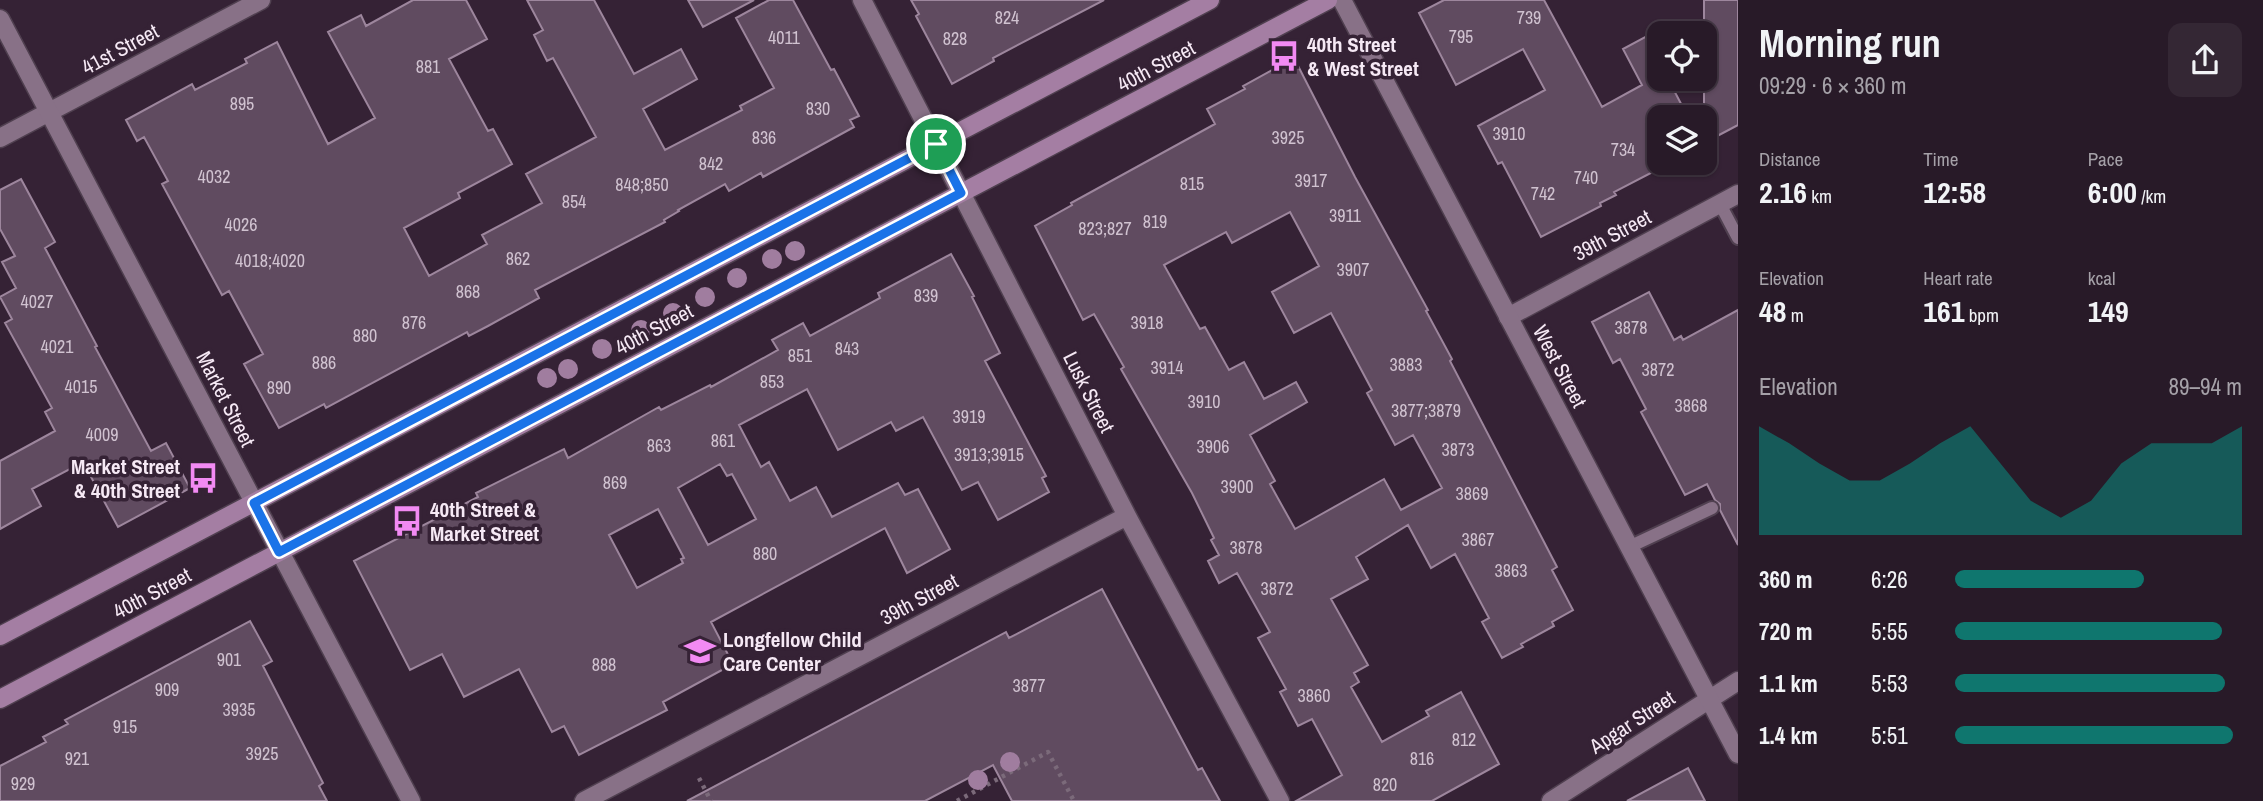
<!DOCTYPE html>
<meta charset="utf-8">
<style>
body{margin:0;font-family:"Archivo Narrow",sans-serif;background:#342734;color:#f1f3f6;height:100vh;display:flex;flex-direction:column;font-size:26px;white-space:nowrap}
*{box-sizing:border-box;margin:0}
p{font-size:23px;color:#a5a1a8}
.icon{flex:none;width:38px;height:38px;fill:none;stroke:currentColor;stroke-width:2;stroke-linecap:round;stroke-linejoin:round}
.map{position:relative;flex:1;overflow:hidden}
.sheet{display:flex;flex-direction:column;background:#281a28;width:525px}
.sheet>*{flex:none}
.buttons{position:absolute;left:1647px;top:21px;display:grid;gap:14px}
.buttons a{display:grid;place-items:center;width:70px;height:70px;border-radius:14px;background:#281a28;box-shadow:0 2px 5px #0004,0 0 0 2px #443845;font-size:35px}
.pin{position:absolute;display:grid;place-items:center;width:60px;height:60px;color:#fff;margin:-30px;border:4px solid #fff;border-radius:50%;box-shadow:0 2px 7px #0007}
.round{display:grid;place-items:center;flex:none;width:74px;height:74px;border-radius:14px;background:#342734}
.summary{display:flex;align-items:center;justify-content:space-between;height:119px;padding:0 21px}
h1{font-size:38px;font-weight:700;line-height:52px}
.metrics{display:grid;grid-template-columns:repeat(3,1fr);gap:10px;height:119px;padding:7px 21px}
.metrics div{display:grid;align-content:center}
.metrics b{font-size:30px;font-weight:700}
.metrics small{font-size:19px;font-weight:400}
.metrics p{font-size:19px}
.chart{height:196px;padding:14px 21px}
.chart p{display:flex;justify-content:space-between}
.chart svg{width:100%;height:126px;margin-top:7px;fill:#0f766e;opacity:.7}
ul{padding:0 21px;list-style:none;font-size:23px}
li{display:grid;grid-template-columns:112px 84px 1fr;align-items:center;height:52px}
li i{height:18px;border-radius:9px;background:#0f766e}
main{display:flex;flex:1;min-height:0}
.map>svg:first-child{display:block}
.building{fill:#604b60;stroke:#9d869d;stroke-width:2;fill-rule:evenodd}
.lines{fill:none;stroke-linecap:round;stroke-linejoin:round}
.service-casing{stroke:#504050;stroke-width:16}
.minor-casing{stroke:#504050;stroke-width:21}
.tertiary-casing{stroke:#504050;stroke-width:21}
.secondary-casing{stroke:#504050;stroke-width:21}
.path{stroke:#7b6a7a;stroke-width:4.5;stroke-dasharray:3.5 5;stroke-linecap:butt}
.service{stroke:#887187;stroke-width:12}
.minor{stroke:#887187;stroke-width:18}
.tertiary{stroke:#887187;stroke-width:18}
.secondary{stroke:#a47ea3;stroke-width:18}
.tree{fill:#a07d9f}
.route-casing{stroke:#fff;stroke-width:14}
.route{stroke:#1a73e8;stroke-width:9}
.labels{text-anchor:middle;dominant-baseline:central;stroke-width:7;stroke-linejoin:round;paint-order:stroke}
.number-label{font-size:18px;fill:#d0c2d0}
.poi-label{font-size:21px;font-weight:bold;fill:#f6e9f5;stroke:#352235;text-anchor:start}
.street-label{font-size:21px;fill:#f6e9f5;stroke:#352235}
</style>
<main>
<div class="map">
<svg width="1738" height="801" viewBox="0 0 1738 801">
<rect width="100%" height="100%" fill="#352235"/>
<path class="building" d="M413,0H466L487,39L449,59L488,131L493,129L512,164L458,193L460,198L404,228L429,276L487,244L482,235L542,203L526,174L596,137L553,58L547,61L534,35L543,30L527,0H594L634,74L681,49L697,79L643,109L665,150L742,110L740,106L774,88L736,18L769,0H793L831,70L834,69L859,116L850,120L854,127L763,177L761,173L729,191L725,184L678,210L679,211L664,220L665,222L535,290L539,298L488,326L469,336L467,332L326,408L324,404L279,428L244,364L263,354L229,291L222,295L162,184L168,181L144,137L137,141L126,120L192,84L195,90L247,63L245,59L277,42L328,144L375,118L328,32L361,15L366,26Z
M688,0H754L703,27Z
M911,0H1104L993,58L994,61L952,84L916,16L919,14Z
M1444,0H1544L1602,107L1642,85L1623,49L1647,36L1659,60V79H1668L1688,117H1659V163H1670L1614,192L1616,195L1600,203L1601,206L1541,237L1502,162L1498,164L1478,126L1545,90L1523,49L1456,85L1419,13Z
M1704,0H1738V125L1704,143Z
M1294,58L1355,177L1428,310L1426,311L1452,359L1450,361L1557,567L1552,570L1573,610L1552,622L1554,626L1521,644L1523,647L1502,658L1482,622L1489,618L1455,554L1431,568L1408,525L1356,557L1368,579L1331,599L1368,665L1354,673L1359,682L1351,687L1382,742L1429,716L1426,711L1461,692L1499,764L1432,801H1296L1342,775L1312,719L1298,726L1280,692L1286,689L1258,638L1270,632L1237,573L1219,583L1208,561L1219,555L1211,540L1214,538L1192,493L1121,369L1124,367L1094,314L1083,320L1035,226L1072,205L1071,203L1215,124L1207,109L1245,89L1243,86ZM1290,212L1319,266L1272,292L1294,333L1331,313L1372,390L1367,393L1395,445L1413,435L1442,488L1401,510L1384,479L1295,529L1270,484L1275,481L1250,435L1307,402L1296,382L1264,399L1244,362L1229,370L1205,327L1200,329L1164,265L1226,232L1232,243Z
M21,179L55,242L45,248L97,346L95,347L151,451L166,443L190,488L118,527L83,462L32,489L41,506L0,529V461L55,431L45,412L52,408L5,323L12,319L0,297L16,288L2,262L15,256L0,229V190Z
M951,254L974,296L972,297L1000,353L985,361L1046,476L1042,478L1049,492L998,520L978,482L962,490L923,417L896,431L891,422L838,450L807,389L739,425L761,467L769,462L790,501L816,487L832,517L898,483L905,495L918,489L950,549L907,573L885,528L711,622L733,664L663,702L667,710L579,755L564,726L552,732L519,669L464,697L442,654L410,670L354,561L478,497L476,493L564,449L568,458L659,407L661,410L710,385L711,387L778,350L772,340L803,323L810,336L880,298L878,293ZM720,464L727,476L732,474L756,519L708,545L678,488ZM658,509L684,558L681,559L683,563L637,588L609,535Z
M1649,292L1674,340L1681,336L1683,340L1738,310V545L1720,510V504L1715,500L1707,484L1685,495L1641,412L1646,409L1620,359L1613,363L1592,322Z
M1102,589L1198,770L1202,768L1220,801H1012L993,765L925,801H687L1006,632L1009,638Z
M250,621L272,661L263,666L323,783L319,786L327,801H0V766L46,742L43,737L68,724L65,720Z
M1688,768L1705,801H1627Z"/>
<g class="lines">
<defs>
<path id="service" d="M1720,204L1738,238
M1629,547L1712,508"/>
<path id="minor" d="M862,0L1127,516L1280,801
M0,138L261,0
M1508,317L1738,194
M584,801L1127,516
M1551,801L1738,681"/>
<path id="tertiary" d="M1342,0L1738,754
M0,19L411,801"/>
<path id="secondary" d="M0,636L1210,0
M0,699L1328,0"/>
</defs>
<use href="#service" class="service-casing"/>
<use href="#minor" class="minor-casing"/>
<use href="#tertiary" class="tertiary-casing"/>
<use href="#secondary" class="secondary-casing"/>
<path class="path" d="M699,778L711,801
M957,801L1048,752L1074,801"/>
<use href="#service" class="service"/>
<use href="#minor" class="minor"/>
<use href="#tertiary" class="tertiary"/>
<use href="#secondary" class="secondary"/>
</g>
<g class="tree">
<circle cx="795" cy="251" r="10"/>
<circle cx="772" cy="259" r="10"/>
<circle cx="737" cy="278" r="10"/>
<circle cx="705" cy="297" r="10"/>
<circle cx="673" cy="313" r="10"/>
<circle cx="641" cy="330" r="10"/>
<circle cx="602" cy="349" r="10"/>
<circle cx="568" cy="369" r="10"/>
<circle cx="547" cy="378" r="10"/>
<circle cx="1010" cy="762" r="10"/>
<circle cx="978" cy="780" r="10"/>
</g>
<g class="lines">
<defs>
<path id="route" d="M936,144L961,193L279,552L254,503Z"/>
</defs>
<use href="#route" class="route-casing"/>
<use href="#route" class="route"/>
</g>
<defs>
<symbol id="bus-bare" viewBox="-9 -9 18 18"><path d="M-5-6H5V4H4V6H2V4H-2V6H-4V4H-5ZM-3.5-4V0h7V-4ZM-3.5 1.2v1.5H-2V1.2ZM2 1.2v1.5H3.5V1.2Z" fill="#f28af3" stroke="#352235" stroke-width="2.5" paint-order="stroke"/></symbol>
<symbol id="school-bare" viewBox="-9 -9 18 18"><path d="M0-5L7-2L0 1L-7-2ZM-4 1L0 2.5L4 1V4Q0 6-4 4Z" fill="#f28af3" stroke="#352235" stroke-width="2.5" paint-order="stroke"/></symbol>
</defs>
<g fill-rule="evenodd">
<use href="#bus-bare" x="1262" y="34" width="44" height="44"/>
<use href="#bus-bare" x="181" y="456" width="44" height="44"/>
<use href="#bus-bare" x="385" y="499" width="44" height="44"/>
<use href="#school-bare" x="678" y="629" width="44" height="44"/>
</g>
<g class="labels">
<g class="number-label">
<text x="1007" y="17">824</text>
<text x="1529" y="17">739</text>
<text x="1461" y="36">795</text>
<text x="784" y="37">4011</text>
<text x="955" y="38">828</text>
<text x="428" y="66">881</text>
<text x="242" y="103">895</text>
<text x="818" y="108">830</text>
<text x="1509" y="133">3910</text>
<text x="764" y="137">836</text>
<text x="1288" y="137">3925</text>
<text x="1623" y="149">734</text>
<text x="711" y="163">842</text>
<text x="214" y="176">4032</text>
<text x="1586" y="177">740</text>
<text x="1311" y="180">3917</text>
<text x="1192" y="183">815</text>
<text x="642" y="184">848;850</text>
<text x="1543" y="193">742</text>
<text x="574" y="201">854</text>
<text x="1345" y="215">3911</text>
<text x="1155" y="221">819</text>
<text x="241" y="224">4026</text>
<text x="1105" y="228">823;827</text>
<text x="518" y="258">862</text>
<text x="270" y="260">4018;4020</text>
<text x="1353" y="269">3907</text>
<text x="468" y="291">868</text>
<text x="926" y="295">839</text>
<text x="37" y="301">4027</text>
<text x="414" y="322">876</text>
<text x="1147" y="322">3918</text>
<text x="1631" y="327">3878</text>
<text x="365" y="335">880</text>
<text x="57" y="346">4021</text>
<text x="847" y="348">843</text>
<text x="800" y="355">851</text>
<text x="324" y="362">886</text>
<text x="1406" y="364">3883</text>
<text x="1167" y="367">3914</text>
<text x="1658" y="369">3872</text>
<text x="772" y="381">853</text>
<text x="81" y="386">4015</text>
<text x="279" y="387">890</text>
<text x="1204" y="401">3910</text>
<text x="1691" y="405">3868</text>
<text x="1426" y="410">3877;3879</text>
<text x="969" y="416">3919</text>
<text x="102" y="434">4009</text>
<text x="723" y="440">861</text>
<text x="659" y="445">863</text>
<text x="1213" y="446">3906</text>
<text x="1458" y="449">3873</text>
<text x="989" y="454">3913;3915</text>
<text x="615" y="482">869</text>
<text x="1237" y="486">3900</text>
<text x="1472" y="493">3869</text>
<text x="1478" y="539">3867</text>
<text x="1246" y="547">3878</text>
<text x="765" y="553">880</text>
<text x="1511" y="570">3863</text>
<text x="1277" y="588">3872</text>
<text x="229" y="659">901</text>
<text x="604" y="664">888</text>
<text x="1029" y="685">3877</text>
<text x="167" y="689">909</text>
<text x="1314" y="695">3860</text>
<text x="239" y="709">3935</text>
<text x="125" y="726">915</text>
<text x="1464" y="739">812</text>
<text x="262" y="753">3925</text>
<text x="77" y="758">921</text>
<text x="1422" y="758">816</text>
<text x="23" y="783">929</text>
<text x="1385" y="784">820</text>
</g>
<g class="poi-label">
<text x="1307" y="44">40th Street<tspan x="1307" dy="24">&amp; West Street</tspan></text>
<text x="180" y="466" text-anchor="end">Market Street<tspan x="180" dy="24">&amp; 40th Street</tspan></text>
<text x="430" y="509">40th Street &amp;<tspan x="430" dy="24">Market Street</tspan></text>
<text x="723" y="639">Longfellow Child<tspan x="723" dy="24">Care Center</tspan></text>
</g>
<g class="street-label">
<text transform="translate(120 49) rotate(-28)">41st Street</text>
<text transform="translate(1156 66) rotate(-28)">40th Street</text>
<text transform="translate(1612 235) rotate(-28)">39th Street</text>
<text transform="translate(654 329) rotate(-28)">40th Street</text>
<text transform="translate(1560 366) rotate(62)">West Street</text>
<text transform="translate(1089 392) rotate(63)">Lusk Street</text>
<text transform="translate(226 399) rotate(63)">Market Street</text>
<text transform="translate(152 593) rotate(-28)">40th Street</text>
<text transform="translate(919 599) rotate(-28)">39th Street</text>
<text transform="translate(1632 722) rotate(-33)">Apgar Street</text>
</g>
</g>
</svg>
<div class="buttons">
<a><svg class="icon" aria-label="locate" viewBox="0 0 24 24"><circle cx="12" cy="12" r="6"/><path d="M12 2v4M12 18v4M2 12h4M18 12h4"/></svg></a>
<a><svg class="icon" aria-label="layers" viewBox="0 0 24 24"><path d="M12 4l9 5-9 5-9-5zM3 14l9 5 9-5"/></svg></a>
</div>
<div class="pin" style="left:936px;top:144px;background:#1e9e55"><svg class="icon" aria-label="arrive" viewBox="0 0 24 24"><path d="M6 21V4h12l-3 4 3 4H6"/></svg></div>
</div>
<section class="sheet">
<div class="summary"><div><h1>Morning run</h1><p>09:29 · 6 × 360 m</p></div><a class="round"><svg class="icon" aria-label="share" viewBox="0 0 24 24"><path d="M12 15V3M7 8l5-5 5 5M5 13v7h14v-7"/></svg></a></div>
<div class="metrics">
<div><p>Distance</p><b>2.16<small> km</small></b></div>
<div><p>Time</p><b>12:58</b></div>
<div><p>Pace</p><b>6:00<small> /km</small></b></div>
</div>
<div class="metrics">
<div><p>Elevation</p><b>48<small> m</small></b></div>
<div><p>Heart rate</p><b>161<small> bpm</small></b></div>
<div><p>kcal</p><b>149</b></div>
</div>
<div class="chart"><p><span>Elevation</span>89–94 m</p>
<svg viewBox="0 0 160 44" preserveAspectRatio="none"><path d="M0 44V6L10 12L20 19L30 25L40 25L50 19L60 12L70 6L80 19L90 32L100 38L110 32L120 19L130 12L140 12L150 12L160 6V44z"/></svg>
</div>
<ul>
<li><b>360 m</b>6:26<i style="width:66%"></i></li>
<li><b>720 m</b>5:55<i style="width:93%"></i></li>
<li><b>1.1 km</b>5:53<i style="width:94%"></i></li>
<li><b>1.4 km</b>5:51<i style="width:97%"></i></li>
</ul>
</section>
</main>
